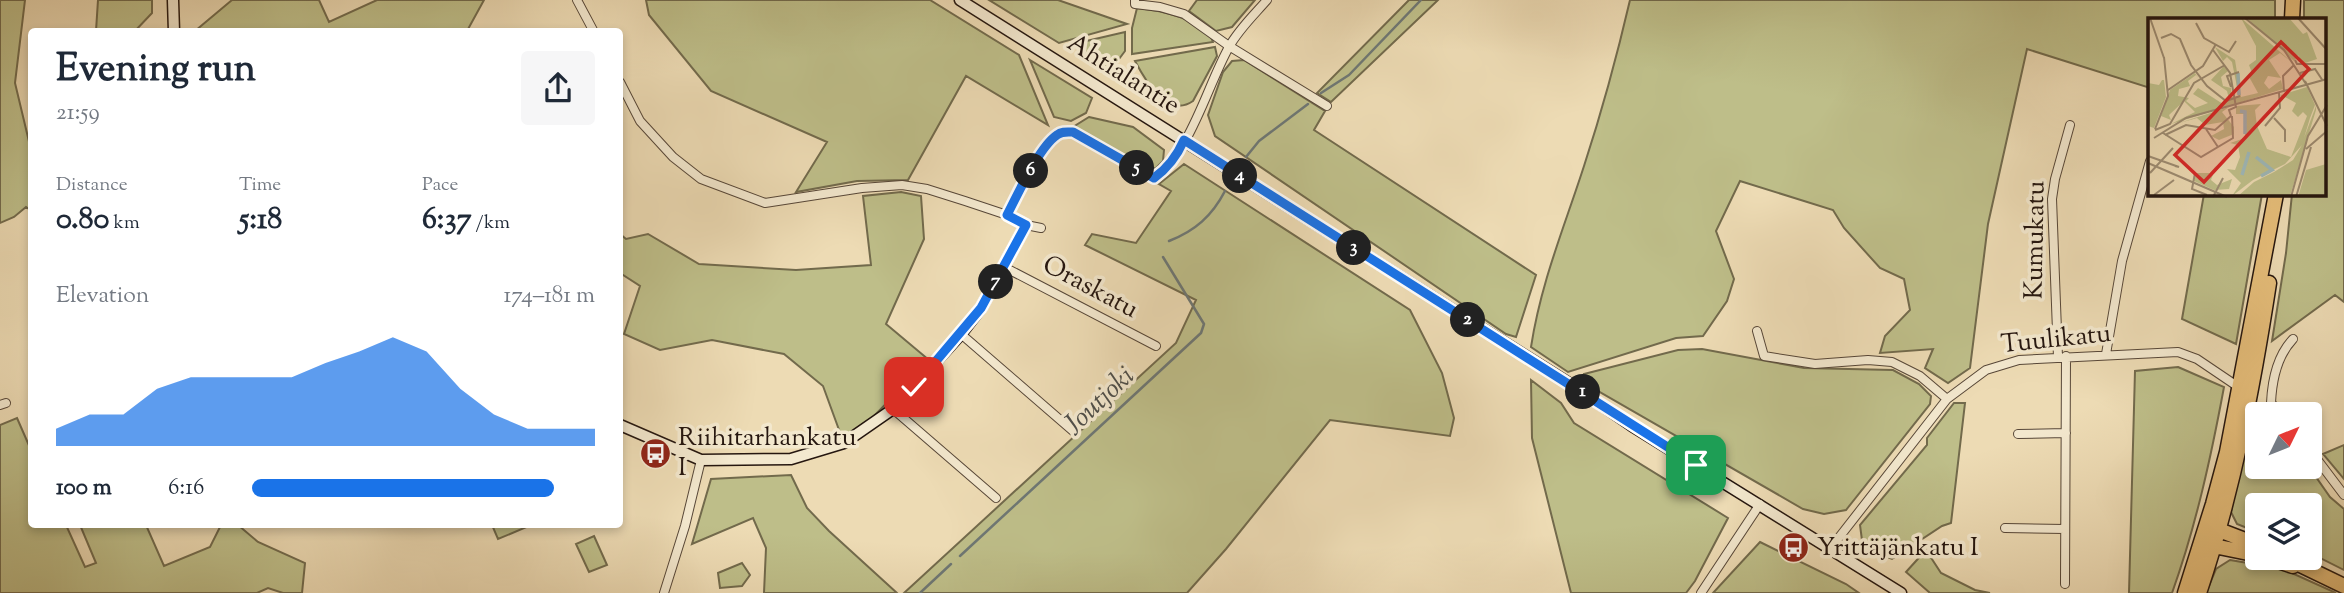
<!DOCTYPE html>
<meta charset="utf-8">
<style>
body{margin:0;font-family:"Sorts Mill Goudy",serif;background:#f6f6f7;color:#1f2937;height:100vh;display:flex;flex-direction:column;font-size:26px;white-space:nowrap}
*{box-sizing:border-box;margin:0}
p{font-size:23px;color:#747a83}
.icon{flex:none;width:38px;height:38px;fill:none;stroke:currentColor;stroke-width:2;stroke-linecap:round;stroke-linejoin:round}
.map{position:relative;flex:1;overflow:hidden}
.drawer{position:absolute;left:28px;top:28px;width:595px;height:500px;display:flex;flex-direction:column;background:#fff;border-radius:7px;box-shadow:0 4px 10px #0003}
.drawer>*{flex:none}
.needle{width:46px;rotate:47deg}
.tools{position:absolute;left:2245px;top:402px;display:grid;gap:14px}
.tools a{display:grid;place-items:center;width:77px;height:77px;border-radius:7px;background:#fff;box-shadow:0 4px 10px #0003;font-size:35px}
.pin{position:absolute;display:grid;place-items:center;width:60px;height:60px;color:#fff;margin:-30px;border-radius:14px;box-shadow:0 4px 10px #0006}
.km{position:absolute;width:35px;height:35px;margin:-18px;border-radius:50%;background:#222;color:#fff;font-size:19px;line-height:35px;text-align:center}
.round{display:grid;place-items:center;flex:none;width:74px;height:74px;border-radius:7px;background:#f6f6f7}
.head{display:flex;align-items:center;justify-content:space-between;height:119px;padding:0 28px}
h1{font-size:38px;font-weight:700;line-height:52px}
.stats{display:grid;grid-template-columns:repeat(3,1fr);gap:10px;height:119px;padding:7px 28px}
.stats div{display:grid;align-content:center}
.stats b{font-size:30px;font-weight:700}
.stats small{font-size:19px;font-weight:400}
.stats p{font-size:19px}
.chart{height:196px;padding:14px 28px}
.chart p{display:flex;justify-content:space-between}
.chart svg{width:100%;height:126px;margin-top:7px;fill:#1a73e8;opacity:.7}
ul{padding:0 28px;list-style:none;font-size:23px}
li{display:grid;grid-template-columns:112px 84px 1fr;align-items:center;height:52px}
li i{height:18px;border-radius:9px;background:#1a73e8}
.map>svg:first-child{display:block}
.green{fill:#bebe89;stroke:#726a4c;stroke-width:2}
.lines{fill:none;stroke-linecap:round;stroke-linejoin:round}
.stream{stroke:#6e7774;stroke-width:2.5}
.street-casing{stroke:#574738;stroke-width:10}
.secondary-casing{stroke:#25160f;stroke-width:13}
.highway-casing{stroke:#25160f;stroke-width:17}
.street{stroke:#f3e8ce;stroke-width:8}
.secondary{stroke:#f3e8ce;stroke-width:10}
.highway{stroke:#e6be7a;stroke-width:14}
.route-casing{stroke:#fff;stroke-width:14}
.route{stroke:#1a73e8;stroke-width:9}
.labels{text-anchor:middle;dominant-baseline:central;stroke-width:7;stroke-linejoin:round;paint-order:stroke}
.street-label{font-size:26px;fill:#25160f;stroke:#f3e8ce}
.poi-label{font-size:26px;fill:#25160f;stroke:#f3e8ce;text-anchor:start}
.water-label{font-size:28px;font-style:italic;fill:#4f4f4a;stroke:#f3e8ce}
.inset-river{fill:none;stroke:#9eb8b8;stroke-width:3.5}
.inset-road{fill:none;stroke:#9d8c72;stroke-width:2}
.view{fill:#d62828;fill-opacity:0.15;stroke:#d62828;stroke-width:3.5}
.inset-edge{fill:none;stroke:#25160f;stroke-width:3.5}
</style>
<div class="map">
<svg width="2344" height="593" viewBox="0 0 2344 593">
<rect width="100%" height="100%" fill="#eddbb4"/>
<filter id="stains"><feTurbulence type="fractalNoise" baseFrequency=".00286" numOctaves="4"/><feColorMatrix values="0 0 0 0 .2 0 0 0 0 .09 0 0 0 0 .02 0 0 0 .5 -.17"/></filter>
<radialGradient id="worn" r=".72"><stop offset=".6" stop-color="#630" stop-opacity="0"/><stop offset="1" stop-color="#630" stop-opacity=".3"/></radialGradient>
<path class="green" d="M0,0H25L15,83L31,150L32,211L26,207L14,217L0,223Z
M98,0H152V13L135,31H96Z
M232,0H319L329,22L377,0H484L467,31H195Z
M646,0H930L1019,55L1048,125L966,76L908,180L857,181L796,192L827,142L711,91L649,15Z
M989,0H1058L1127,24L1059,43Z
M1197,0H1255L1232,27L1216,31L1189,11Z
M1409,0H1438L1331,102L1317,93Z
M1630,0H2275V19H2150V88L2027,49L1988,224L1970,368L1948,383L1925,368L1933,349L1880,353L1885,336L1910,310L1904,279L1880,268L1844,228L1833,210L1740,181L1716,231L1734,279L1727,301L1703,336L1676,338L1568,372L1531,347C1541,282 1564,228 1584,166C1602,111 1617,56 1630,0Z
M2304,0H2344V302L2335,295L2272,341L2286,253L2292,194H2325V19H2304Z
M1137,8C1158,10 1205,19 1213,42L1132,54V28Z
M1125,32V51L1110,71L1089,62L1082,42Z
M1215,47L1217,56L1193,101C1167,119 1145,80 1135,61Z
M1030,60L1092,98L1086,113L1071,121L1054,117Z
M1244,60L1325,111L1314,130L1536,275L1516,337L1506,334L1215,136L1208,115L1223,72L1232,61Z
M1089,117L1133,127L1164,150L1163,161L1156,168L1146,169L1073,127Z
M1184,164L1410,310L1442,373L1454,418L1450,436L1330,420L1226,549L1187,593H904L1176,343L1196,300L1085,245L1092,234L1136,243L1171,191L1159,184Z
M901,192L921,196L924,239L886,324L929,360L873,417L842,438L823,386L784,354L712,340L660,350L624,334L640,286L620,273V234L626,239L648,234L699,264L796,270L871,265L863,196Z
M2204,194H2262L2236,344L2182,319Z
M1702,349L1804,368L1893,370L1919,384L1931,396L1930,404L1846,510L1824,514L1803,509L1586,384L1584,374L1678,350Z
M2178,367L2224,387C2211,457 2196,526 2172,593H2129L2135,371Z
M1531,380L1561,403L1574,423L1728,518L1695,581L1686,593H1571L1532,438Z
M1954,403H1965L1951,523L1942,526L1892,559L1863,548L1860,525L1927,445V438Z
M2250,404L2264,415H2258V467H2309L2330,497L2344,509V570L2310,553V506H2258L2257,532L2237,524L2231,512Z
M17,418L31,450L32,525H66L85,567L96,563L80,525H146L164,566L210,547L221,525H238L258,542L305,563L302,593H283L268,588L257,593H0V425Z
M2344,445V479L2323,454Z
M791,475L807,508L829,531L897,593H764L766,548L753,518L692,544L711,479Z
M492,525H528L529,526L498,539Z
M594,536L607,565L589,572L576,544Z
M1760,542L1846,584L1859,593H1713Z
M1926,550L1941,573L1975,590L1990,593H1930L1906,572Z
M2230,560L2283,569L2336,593H2206L2216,569Z
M742,563L750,575L742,586L720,588L718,573Z"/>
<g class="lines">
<path class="stream" d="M1321,93L1349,75L1421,0
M1246,157L1259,141L1308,104
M1169,241C1195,231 1212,216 1225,191
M960,556L1201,333L1204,324L1163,257
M920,593L951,564"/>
<defs>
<path id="street" d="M577,0L594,32
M1135,0V4L1160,7L1184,14L1229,46L1327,106
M620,82L640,121L673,157L701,179L765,203L862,188L902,185L927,189L965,201L1007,215L1026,225L1041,228
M1007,215C1019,193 1036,149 1057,135C1062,131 1067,132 1073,132L1154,178C1191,152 1207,86 1229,47C1239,29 1254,15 1267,0
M1004,267L1156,346
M1757,331L1764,356L1815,364L1868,360L1892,362L1920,376L1947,399
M961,334L1073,431
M2106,354L2122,261L2150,161
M2058,357L2052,199L2055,179L2070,125
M0,405L6,403
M893,409L996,498
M2283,415L2271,403C2272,381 2277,356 2293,339
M2018,434L2066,433
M2310,450L2344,495
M2005,528L2065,529
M1830,549L1947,399L1986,370L2019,360L2178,352L2197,359L2234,384
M2065,584L2066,356
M664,593L685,526L701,460
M1701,593L1760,504"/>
<path id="secondary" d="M173,0L174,32
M960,0L1575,387L1632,426L1901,593
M620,425L701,460L791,459L844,443L893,409L961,334L981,308L1026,225"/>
<path id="highway" d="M2292,19L2293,0
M2210,532L2219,530L2258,545
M2206,540L2214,546L2258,555
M2269,558L2293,566
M2286,558L2344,586
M2185,593L2213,504L2227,452L2276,194
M2199,593C2233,493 2253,387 2269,283"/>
</defs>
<use href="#street" class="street-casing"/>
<use href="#secondary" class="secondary-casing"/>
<use href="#highway" class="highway-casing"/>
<use href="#street" class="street"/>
<use href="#secondary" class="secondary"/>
<use href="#highway" class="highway"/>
</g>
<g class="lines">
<defs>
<path id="route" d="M914,387L981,308L1026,225L1007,215C1018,194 1039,147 1057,135C1062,131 1067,132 1073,132L1154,178C1168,168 1177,156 1184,140L1696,465"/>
</defs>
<use href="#route" class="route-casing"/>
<use href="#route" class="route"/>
</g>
<defs>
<symbol id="bus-disc" viewBox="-11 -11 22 22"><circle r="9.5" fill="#8f2418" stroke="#f3e8ce"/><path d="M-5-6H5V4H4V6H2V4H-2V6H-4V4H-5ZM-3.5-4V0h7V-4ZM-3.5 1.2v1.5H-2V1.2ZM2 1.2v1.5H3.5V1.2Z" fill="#fff"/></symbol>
</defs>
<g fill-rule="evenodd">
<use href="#bus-disc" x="638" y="436" width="35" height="35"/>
<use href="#bus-disc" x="1776" y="530" width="35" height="35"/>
</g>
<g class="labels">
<g class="street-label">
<text transform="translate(1123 75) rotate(32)">Ahtialantie</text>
<text transform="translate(2036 240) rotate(-89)">Kumukatu</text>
<text transform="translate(1090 288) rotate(28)">Oraskatu</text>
<text transform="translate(2056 340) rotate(-6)">Tuulikatu</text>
</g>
<g class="poi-label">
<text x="678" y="438">Riihitarhankatu<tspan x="678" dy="30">I</tspan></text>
<text x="1817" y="548">Yrittäjänkatu I</text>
</g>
<g class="water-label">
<text transform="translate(1100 401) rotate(-43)">Joutjoki</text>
</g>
</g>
<g transform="translate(2148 18)">
<rect width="178" height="178" fill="#eddbb4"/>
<path d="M93,0L145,45L132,35L121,42L133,60L120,58L116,65L121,71L133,62L135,71L23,106L47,94L36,83L21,97L23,102L13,98L22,72L47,55L51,61L48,57L40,63L42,68L31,71L30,78L41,80L38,83L47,90L60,85L45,76L50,70L75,86L81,81L79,73L63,62L76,48L80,53L73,59L75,68L83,70L84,79H91L84,44L79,39L75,43L67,29L87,42L93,79L110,75L100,57L104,55L101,47L108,42V28ZM99,0H141L155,16L159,14L169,41L154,46L150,37L146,43ZM14,62H16L18,79L6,110L0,108V65L11,67ZM159,69L167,87L162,100L156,120L168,88V92L142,178H90L106,164L126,154L145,142L154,127L137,146L105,162L84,178L93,165L79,151L87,152L92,139L90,127L82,125L97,120V96H88V88L113,86L107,92L109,108L119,131L143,139L159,98L155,94L150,99L144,93L148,85L137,79L133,84V77ZM81,89L74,94L86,109V116L71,122L63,118L76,111L75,104L57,107L49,100L28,106ZM178,146V178L150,179L158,152ZM68,148L63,162L69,167L84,161L81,171L66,172L46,163L48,155H62Z" fill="#bebe89"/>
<path class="inset-river" d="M90,55L91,77M92,93L97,94V116M108,139L124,152L113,158M94,157L101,134"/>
<path class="inset-road" d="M2,0L16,40M97,0L136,32L158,66M150,0L179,32M48,5L56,20L81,34L88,23M13,20L23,16L32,21L43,47L59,68L78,83L92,78M65,32L82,55L88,89L81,92L83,98M147,42L149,46H179M152,55L167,51L175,63M157,63L179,108M83,69L79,58L91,54M20,72L55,48L68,26M136,74L135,58L146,47M126,100L137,112V124M117,108L132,90L131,75M7,111L20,78L16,39M58,111L70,129M7,112L22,106L46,65L77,47M15,115L53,139L85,120L84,98M17,117L38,107L67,112L83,98M6,120L38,100L179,61M158,131L179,113M0,138L31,149L27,148M0,145L79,179M2,155L25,130M47,155L44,171L59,177M6,177L26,162M65,179L75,160M143,179L160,118L179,87M148,179L163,129"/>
<path class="view" d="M133,24L161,51L56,164L27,137Z"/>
<rect width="178" height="178" class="inset-edge"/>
</g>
<rect width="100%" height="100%" filter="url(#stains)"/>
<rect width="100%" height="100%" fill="url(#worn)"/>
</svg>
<div class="tools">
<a><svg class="needle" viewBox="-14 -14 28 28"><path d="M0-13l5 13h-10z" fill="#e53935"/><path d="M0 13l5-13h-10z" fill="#747a83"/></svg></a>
<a><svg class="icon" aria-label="layers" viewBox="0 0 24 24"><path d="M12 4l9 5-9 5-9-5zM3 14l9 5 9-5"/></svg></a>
</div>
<div class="pin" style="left:1696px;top:465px;background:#1e9e55"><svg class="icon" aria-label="arrive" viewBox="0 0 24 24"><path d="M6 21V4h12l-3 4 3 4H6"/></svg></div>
<div class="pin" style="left:914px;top:387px;background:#d93025"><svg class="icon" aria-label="check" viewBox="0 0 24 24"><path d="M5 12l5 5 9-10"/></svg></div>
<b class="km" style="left:1583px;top:392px">1</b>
<b class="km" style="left:1468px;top:320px">2</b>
<b class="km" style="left:1354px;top:248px">3</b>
<b class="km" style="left:1240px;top:176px">4</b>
<b class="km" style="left:1137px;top:168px">5</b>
<b class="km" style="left:1031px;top:171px">6</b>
<b class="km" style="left:996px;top:282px">7</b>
<section class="drawer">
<div class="head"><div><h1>Evening run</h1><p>21:59</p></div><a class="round"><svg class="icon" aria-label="share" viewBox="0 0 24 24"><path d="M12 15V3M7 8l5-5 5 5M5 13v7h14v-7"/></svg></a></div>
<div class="stats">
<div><p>Distance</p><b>0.80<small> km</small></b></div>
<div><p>Time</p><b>5:18</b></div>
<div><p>Pace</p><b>6:37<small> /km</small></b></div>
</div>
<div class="chart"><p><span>Elevation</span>174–181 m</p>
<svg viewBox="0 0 160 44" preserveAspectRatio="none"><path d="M0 44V38L10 33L20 33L30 24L40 20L50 20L60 20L70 20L80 15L90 11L100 6L110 11L120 24L130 33L140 38L150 38L160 38V44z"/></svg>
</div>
<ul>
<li><b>100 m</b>6:16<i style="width:88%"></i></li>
</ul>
</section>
</div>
